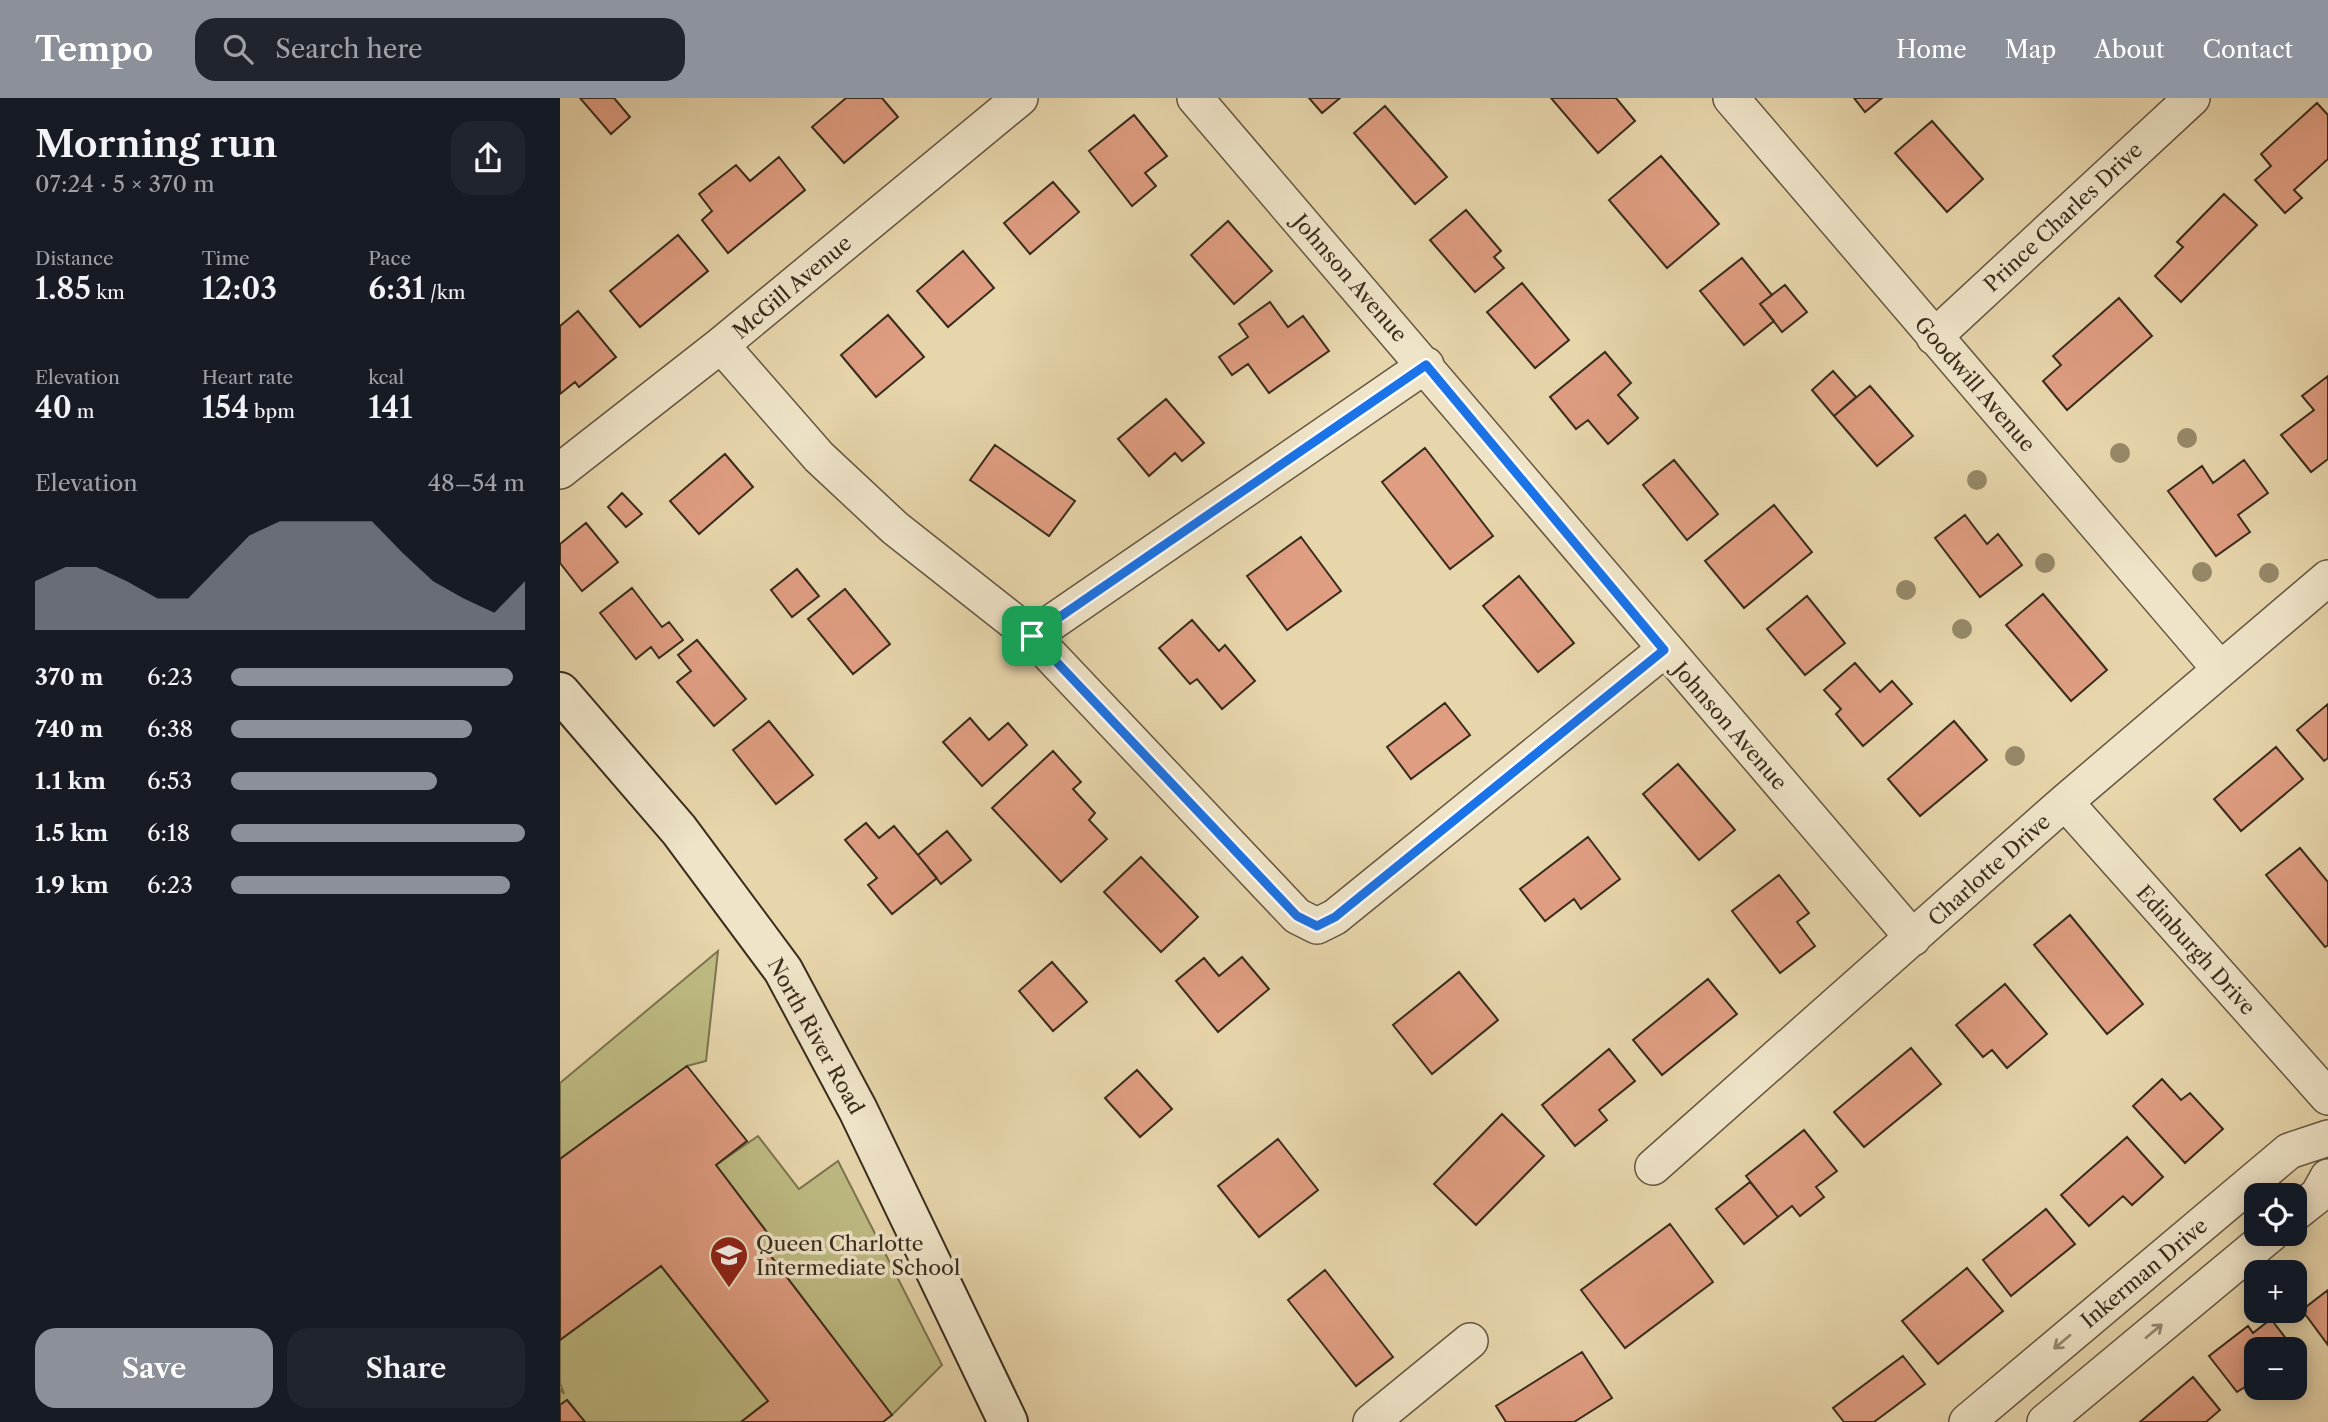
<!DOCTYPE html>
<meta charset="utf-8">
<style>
body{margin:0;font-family:"Libre Caslon Text",serif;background:#20242c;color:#f1f3f6;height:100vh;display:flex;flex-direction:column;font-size:26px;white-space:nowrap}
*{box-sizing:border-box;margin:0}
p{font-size:23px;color:#9ea1a6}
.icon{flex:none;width:38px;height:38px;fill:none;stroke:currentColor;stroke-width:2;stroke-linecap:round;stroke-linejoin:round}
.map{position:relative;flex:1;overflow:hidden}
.details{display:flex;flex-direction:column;background:#171b24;width:560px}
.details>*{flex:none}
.tools{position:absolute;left:1684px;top:1085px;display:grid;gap:14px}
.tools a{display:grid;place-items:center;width:63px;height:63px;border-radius:14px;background:#171b24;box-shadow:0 4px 18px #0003;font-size:35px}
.pin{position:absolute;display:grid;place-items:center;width:60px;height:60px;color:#fff;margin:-30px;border-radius:14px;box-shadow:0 4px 10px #0006}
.round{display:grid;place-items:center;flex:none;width:74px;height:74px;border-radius:21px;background:#20242c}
.headline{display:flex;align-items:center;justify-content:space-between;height:119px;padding:0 35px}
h1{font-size:38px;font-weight:600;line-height:52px}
.metrics{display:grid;grid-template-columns:repeat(3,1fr);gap:10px;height:119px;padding:7px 35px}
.metrics div{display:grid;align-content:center}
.metrics b{font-size:30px;font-weight:600}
.metrics small{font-size:19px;font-weight:400}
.metrics p{font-size:19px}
.chart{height:196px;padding:14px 35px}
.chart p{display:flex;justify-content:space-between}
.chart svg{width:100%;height:126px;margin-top:7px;fill:#8c9099;opacity:.7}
.action{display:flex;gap:14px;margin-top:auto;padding:14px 35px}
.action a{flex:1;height:80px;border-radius:21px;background:#8c9099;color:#fff;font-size:28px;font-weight:600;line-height:80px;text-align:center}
.action a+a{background:#20242c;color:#f1f3f6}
ul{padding:0 35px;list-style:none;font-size:23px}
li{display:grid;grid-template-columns:112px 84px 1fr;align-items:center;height:52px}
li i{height:18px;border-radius:9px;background:#8c9099}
header{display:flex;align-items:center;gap:42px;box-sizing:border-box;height:98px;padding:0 35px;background:#8c9099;color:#fff}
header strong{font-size:33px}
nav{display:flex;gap:38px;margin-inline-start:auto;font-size:24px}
.search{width:490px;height:63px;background:#20242c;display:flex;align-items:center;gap:18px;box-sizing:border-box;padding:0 24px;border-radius:21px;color:#9ea1a6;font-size:26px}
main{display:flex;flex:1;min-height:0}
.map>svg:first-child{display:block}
.green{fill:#bebb83;stroke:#7c7450;stroke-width:2}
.building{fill:#df9d81;stroke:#392c1d;stroke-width:2}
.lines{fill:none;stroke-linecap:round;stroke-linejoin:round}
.street-casing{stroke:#645640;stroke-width:38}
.secondary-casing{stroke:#392c1d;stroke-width:42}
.street{stroke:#efe4c8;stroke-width:35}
.secondary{stroke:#efe4c8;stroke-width:38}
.tree{fill:#968868}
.oneway{stroke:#948872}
.route-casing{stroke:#fff;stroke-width:14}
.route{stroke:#1a73e8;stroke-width:9}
.labels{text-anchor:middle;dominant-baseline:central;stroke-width:7;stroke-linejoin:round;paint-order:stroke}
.street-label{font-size:21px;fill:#392c1d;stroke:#efe4c8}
.poi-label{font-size:21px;fill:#392c1d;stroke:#efe4c8;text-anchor:start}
</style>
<header>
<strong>Tempo</strong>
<div class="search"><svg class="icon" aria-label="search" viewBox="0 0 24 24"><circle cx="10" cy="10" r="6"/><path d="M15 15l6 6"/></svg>Search here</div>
<nav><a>Home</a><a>Map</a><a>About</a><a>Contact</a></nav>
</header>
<main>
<section class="details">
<div class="headline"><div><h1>Morning run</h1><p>07:24 · 5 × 370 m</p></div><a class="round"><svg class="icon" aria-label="share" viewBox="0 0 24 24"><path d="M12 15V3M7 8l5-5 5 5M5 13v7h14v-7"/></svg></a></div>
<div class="metrics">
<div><p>Distance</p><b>1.85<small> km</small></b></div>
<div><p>Time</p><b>12:03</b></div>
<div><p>Pace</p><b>6:31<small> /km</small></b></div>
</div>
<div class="metrics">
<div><p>Elevation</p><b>40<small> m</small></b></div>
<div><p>Heart rate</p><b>154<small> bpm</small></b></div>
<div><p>kcal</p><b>141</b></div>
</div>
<div class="chart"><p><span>Elevation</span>48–54 m</p>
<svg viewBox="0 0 160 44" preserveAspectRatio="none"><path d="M0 44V27L10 22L20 22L30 27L40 33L50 33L60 22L70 11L80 6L90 6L100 6L110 6L120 17L130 27L140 33L150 38L160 27V44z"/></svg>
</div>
<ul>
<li><b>370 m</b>6:23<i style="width:96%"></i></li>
<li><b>740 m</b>6:38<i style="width:82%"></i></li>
<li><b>1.1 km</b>6:53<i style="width:70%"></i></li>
<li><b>1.5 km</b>6:18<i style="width:100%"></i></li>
<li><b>1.9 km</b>6:23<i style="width:95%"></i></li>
</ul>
<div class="action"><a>Save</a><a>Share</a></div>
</section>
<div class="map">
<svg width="1768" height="1324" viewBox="0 0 1768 1324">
<rect width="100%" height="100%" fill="#e7d5ab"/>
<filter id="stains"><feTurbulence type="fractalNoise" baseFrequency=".00286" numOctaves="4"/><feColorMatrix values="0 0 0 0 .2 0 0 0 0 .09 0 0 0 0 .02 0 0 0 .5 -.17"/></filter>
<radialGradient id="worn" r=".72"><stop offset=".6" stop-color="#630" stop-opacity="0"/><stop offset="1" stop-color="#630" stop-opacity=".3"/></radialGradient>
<path class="green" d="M158,853L146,963L127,968L0,1061V985Z
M198,1038L239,1091L278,1063L382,1267L332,1317L200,1144L209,1137L156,1067Z
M101,1168L208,1303L181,1324H25L7,1302L0,1307V1291L4,1296L0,1285V1242Z"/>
<path class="building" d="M20,0H54L70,19L51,36Z
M286,0H322L338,19L284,65L252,29Z
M749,0H780L762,15Z
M991,0H1056L1075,23L1038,55Z
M1294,0H1322L1305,14Z
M1757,5L1768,17V61L1734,92L1742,100L1725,115L1695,82L1711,68L1701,56Z
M825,8L887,79L855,106L794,35Z
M574,17L607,58L585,75L596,88L572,108L529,53Z
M1372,23L1423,81L1387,114L1335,55Z
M1101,58L1159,126L1107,170L1049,102Z
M219,59L245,92L168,155L142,122L152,113L139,96L176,67L190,83Z
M493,84L519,114L470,156L444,125Z
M1664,96L1697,127L1621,204L1595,178L1623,149L1617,144Z
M906,112L941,153L934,159L944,170L915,194L870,142Z
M668,123L712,173L674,206L631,157Z
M118,137L148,173L80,229L50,193Z
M403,153L434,190L388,229L357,193Z
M1182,160L1212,197L1200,206L1214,223L1184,247L1140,193Z
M962,185L1009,242L975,270L927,214Z
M1225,187L1247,214L1222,234L1200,206Z
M1559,200L1592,238L1507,312L1483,283L1501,267L1493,258Z
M710,204L728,229L743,218L769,253L709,295L688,266L672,277L659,259L688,239L679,226Z
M18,213L56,259L19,289L15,284L0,296V228Z
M328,217L364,259L316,299L281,257Z
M1045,254L1071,285L1058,297L1078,320L1048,346L1028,322L1016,331L990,299Z
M1273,273L1296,299L1274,318L1252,292Z
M1768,278V361L1751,374L1721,337L1754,312L1742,298Z
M1310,288L1353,338L1317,368L1274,318Z
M606,301L644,345L622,363L615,355L589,378L558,341Z
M435,347L515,403L489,438L410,382Z
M865,350L933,438L890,471L822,384Z
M165,356L193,389L139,436L110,403Z
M1114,362L1158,416L1127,442L1083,387Z
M1684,362L1708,395L1678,417L1690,434L1656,458L1608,393L1642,368L1653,385Z
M62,395L82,416L66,429L48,409Z
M1214,407L1252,454L1184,510L1145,463Z
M1405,417L1427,446L1438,436L1462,467L1420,499L1375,440Z
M26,425L58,464L22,493L0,465V446Z
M741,439L781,493L727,532L687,478Z
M237,471L259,498L232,519L211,492Z
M959,478L1014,545L978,574L923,508Z
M72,490L102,529L109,524L123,542L99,560L91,549L76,561L40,515Z
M285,491L330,546L293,576L248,521Z
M1483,496L1547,572L1511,603L1446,527Z
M1247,498L1285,545L1245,577L1207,531Z
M632,522L659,553L665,547L695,583L662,611L637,581L630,586L599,550Z
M137,542L186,601L154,628L117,584L131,573L118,557Z
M1295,565L1320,594L1332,583L1352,606L1303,648L1276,616L1281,611L1264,592Z
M885,605L910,637L851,681L827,649Z
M1768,606V660L1764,663L1737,632Z
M410,620L429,642L448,625L467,647L422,688L383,644Z
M209,623L253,677L216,706L173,652Z
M1394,623L1427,662L1360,718L1328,681Z
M1716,649L1743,681L1681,733L1654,701Z
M493,653L521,684L513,691L535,715L529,722L547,741L501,784L432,710Z
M1118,666L1175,732L1139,762L1083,696Z
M306,725L319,740L334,728L377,780L332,816L308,787L317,780L285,742Z
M387,733L411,762L381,786L358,757Z
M1028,739L1060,781L1021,811L1014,801L985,823L960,791Z
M1740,750L1768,784V847L1765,849L1706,777Z
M581,759L638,819L601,854L544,794Z
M1219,777L1249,815L1237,824L1255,848L1220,875L1172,813Z
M1510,817L1583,906L1547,936L1474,847Z
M682,859L709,891L658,934L616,883L644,860L659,878Z
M492,864L527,904L493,933L459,893Z
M899,874L938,922L872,976L833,927Z
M1148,881L1177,916L1102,977L1073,942Z
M1445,886L1487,936L1447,970L1432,952L1423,959L1396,927Z
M1351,950L1381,986L1304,1049L1274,1014Z
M1049,951L1075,983L1039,1012L1047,1022L1015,1048L982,1007Z
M127,968L187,1043L156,1067L209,1137L200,1144L332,1317L323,1324H181L208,1303L101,1168L0,1242V1061Z
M577,972L612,1011L580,1039L545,1000Z
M1602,981L1621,1002L1630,995L1663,1031L1625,1065L1573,1008Z
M942,1016L984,1058L916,1127L874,1086Z
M1244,1032L1277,1073L1256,1089L1264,1099L1240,1118L1232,1108L1218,1119L1186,1078Z
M1567,1039L1603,1079L1572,1107L1563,1098L1529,1128L1501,1097Z
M718,1041L758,1092L699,1139L658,1088Z
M1190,1084L1218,1119L1184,1146L1156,1111Z
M1486,1111L1515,1146L1451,1198L1423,1162Z
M1110,1126L1153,1184L1065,1250L1021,1192Z
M1407,1170L1443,1213L1378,1266L1342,1223Z
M765,1172L833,1259L796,1288L728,1202Z
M1768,1192V1247L1742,1212Z
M1711,1221L1734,1251H1696V1282L1677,1294L1649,1258L1688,1228L1693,1235Z
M1022,1254L1052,1300L1014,1324H946L936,1308Z
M1343,1258L1365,1286L1314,1324H1284L1273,1310Z
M1633,1279L1660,1312L1646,1324H1580Z
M7,1302L25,1324H0V1307Z"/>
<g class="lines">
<defs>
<path id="street" d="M635,0L1353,840
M1171,0L1660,571
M1374,239L1632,0
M161,247L259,359L335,430L472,538L737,818L757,828L775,819L1104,552
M0,373L161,247L460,0
M472,538L866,267
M1505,704L1768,999
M1093,1069L1505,704L1768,480
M1734,1116L1758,1097L1768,1079
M811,1324L910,1243
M1407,1324L1729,1053L1768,1040
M1485,1324L1711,1136"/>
<path id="secondary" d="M0,594L119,732L223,872L298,1012L448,1324"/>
</defs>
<use href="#street" class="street-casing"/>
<use href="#secondary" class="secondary-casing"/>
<use href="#street" class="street"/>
<use href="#secondary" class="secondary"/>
</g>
<g class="tree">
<circle cx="1627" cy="340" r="10"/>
<circle cx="1560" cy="355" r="10"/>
<circle cx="1417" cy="382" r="10"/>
<circle cx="1485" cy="465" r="10"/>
<circle cx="1642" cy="474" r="10"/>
<circle cx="1709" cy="475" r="10"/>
<circle cx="1346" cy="492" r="10"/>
<circle cx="1402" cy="531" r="10"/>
<circle cx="1455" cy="658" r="10"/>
</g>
<defs><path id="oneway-shaft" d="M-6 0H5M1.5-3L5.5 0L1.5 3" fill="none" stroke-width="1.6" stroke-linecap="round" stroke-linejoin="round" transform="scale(1.75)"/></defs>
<g class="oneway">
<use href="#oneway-shaft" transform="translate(1594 1233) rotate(-40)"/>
<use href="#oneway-shaft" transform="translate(1502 1244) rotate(140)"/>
</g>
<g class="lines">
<defs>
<path id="route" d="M866,267L1104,552L775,819L757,828L737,818L472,538Z"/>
</defs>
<use href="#route" class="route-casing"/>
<use href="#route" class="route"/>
</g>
<defs>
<symbol id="school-pin" viewBox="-11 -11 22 30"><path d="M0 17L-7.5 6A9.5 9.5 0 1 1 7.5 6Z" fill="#8f2418" stroke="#efe4c8"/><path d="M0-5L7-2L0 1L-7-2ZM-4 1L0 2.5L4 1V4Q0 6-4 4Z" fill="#fff"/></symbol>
</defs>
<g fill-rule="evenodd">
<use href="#school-pin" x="147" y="1135" width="44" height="60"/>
</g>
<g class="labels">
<g class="street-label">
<text transform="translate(1503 119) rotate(-43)">Prince Charles Drive</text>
<text transform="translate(790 180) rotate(49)">Johnson Avenue</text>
<text transform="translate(232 189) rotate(-40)">McGill Avenue</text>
<text transform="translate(1415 286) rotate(49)">Goodwill Avenue</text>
<text transform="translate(1170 628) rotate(49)">Johnson Avenue</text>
<text transform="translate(1429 772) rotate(-42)">Charlotte Drive</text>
<text transform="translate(1636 852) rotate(48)">Edinburgh Drive</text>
<text transform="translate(256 938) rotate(61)">North River Road</text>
<text transform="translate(1584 1175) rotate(-40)">Inkerman Drive</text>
</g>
<g class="poi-label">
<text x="196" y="1145">Queen Charlotte<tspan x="196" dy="24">Intermediate School</tspan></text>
</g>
</g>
<rect width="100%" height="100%" filter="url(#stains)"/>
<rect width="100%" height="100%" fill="url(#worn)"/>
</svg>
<div class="tools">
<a><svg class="icon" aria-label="locate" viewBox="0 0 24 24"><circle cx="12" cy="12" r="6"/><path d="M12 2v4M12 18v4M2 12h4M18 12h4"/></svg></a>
<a>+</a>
<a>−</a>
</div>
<div class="pin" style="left:472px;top:538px;background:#1e9e55"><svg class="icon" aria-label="arrive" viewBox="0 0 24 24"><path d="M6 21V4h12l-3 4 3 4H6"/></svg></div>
</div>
</main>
